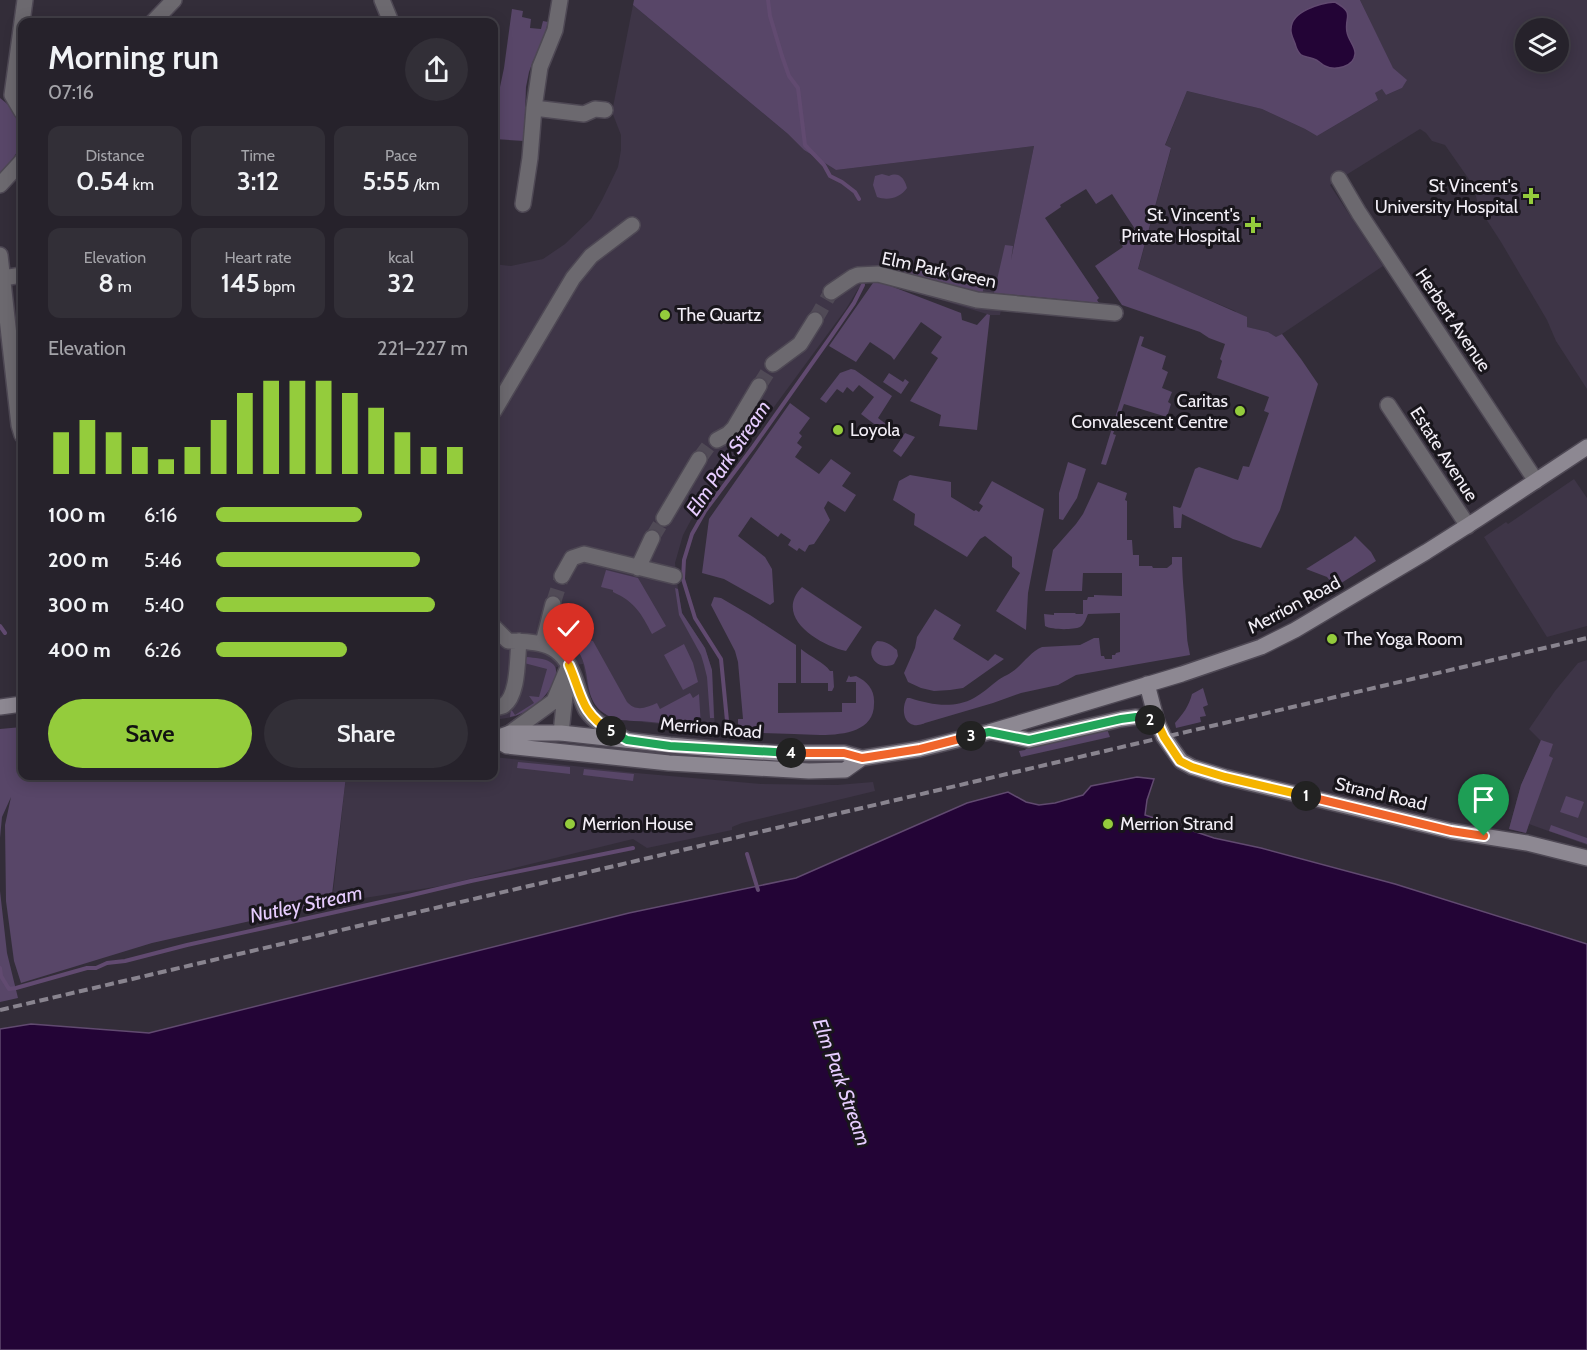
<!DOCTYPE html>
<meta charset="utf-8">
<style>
body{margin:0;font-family:Cabin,sans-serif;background:#322f37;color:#f1f3f6;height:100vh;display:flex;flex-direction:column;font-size:22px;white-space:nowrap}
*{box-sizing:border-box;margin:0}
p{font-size:20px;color:#a4a4a9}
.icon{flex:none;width:33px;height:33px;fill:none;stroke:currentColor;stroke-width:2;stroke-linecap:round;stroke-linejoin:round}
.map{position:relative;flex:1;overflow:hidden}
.sheet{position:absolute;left:18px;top:18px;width:480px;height:762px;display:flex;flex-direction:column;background:#26222b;border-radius:12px;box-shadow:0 3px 15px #0003,0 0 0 2px #423f47}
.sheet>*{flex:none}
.fabs{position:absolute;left:1515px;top:18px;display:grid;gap:12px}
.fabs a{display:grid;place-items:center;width:54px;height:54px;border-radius:50%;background:#26222b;box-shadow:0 3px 15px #0003,0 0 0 2px #423f47;font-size:30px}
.pin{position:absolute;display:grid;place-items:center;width:51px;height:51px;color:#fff;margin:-62px -26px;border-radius:50% 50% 50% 0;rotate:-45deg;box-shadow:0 0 6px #0007}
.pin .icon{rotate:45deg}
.km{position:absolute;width:30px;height:30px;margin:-15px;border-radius:50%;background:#222;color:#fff;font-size:16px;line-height:30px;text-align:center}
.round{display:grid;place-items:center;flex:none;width:63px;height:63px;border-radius:32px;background:#322f37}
.summary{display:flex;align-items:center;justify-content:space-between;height:102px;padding:0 30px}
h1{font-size:33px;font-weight:600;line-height:45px}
.figures{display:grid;grid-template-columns:repeat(3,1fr);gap:9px;height:102px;padding:6px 30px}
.figures div{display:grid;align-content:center;border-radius:12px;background:#322f37;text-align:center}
.figures b{font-size:26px;font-weight:600}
.figures small{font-size:16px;font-weight:400}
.figures p{font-size:16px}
.chart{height:168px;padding:12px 30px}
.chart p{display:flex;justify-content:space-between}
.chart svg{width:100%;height:108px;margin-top:6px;stroke:#94cc3c;stroke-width:6}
.button{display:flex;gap:12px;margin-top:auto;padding:12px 30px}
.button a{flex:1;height:69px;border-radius:36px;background:#94cc3c;color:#111;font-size:24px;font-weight:600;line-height:69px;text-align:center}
.button a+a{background:#322f37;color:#f1f3f6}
ul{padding:0 30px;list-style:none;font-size:20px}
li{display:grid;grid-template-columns:96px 72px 1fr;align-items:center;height:45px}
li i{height:15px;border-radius:8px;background:#94cc3c}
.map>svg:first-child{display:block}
.built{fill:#3e3547;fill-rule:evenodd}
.green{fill:#584668}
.water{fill:#230436;stroke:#614a70;stroke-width:1.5}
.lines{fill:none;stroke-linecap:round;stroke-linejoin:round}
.stream{stroke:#614a70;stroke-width:4}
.street-tunnel{stroke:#504a56;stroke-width:15;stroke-dasharray:15 8;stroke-linecap:butt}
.street-casing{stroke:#4e4854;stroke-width:18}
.secondary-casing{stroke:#4e4854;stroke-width:18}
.street{stroke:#6c696f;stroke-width:15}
.secondary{stroke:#8d8892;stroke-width:15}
.rail{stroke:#89848f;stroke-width:4;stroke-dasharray:9 4.5;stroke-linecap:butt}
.split-1-casing{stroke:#fff;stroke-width:12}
.split-2-casing{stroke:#fff;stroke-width:12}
.split-3-casing{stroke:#fff;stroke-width:12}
.split-4-casing{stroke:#fff;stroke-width:12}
.split-5-casing{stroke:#fff;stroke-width:12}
.split-6-casing{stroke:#fff;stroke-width:12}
.split-1{stroke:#f0652b;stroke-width:8}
.split-2{stroke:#f5b400;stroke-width:8}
.split-3{stroke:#22a559;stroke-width:8}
.split-4{stroke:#f0652b;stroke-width:8}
.split-5{stroke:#22a559;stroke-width:8}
.split-6{stroke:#f5b400;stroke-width:8}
.poi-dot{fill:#94cc3c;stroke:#19161c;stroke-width:2}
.labels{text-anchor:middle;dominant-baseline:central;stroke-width:6;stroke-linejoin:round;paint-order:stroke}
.poi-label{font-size:18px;fill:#f3eff7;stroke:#19161c;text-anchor:start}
.street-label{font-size:18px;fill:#f3eff7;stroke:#19161c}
.water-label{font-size:20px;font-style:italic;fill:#e7cdff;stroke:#19161c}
</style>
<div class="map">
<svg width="1587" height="1350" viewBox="0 0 1587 1350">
<rect width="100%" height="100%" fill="#332d39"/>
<path class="built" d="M1360,0H1587V389L1556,341L1547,320L1501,242L1479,208L1473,185L1445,145L1432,141L1426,133L1420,129L1330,185L1383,266L1276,338L1268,332L1246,327L1235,311L1138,270L1171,149L1165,146L1187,91L1262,109L1305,129L1317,136L1378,100L1374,93L1382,88L1386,95L1402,88ZM1526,28H1558V62H1526Z
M633,5L788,134L804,150L836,170L1034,146L1000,315H990L875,280L863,285L858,289L846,309L691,520L683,535L675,563L678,589L682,613L705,648L712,670L715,730L615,719L600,711L594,703L588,689L583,664L556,667V675L550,691L529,710L513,717L494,720V264L511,266L543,259L565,244L591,219L602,200L618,167L621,150V135L612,112Z
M1574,479L1587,498V626L1547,637L1484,537L1506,522L1508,524Z
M1587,660V845L1529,824L1526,833L1509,829L1521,785L1541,741L1529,729L1555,691L1578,663Z
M494,757L636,773L761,784L837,785L873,782L875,791L742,823L732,827V830L685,840L647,848L633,839L441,886L332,903L346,776H494Z"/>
<path class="green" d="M634,0H1360L1393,68L1407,80L1402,88L1386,95L1382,89L1375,93L1378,100L1317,136L1305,129L1262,109L1187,91L1165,145L1171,148L1138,269L1247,317V327L1268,332L1276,337L1282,334L1301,359L1318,384L1280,510L1261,548L1233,539L1182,514L1181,528H1174L1173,506L1180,508L1181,507L1195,469L1199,467L1238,480L1243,466L1249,467L1269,413L1264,411L1269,397L1217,378L1222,361L1220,359L1225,344L1209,338L1200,332L1122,305L1095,266L1123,247L1119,240L1135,229L1112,194L1096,204L1086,189L1060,205L1061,207L1045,218L1099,298L1097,300L1099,303L994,293L1005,245L1013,246L1011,260L1034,146L836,170L804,150L788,134L633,5Z
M512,9L523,11L522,17L531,19L530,28L541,29L543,21L548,22L543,42L533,61L529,72L526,87L524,141L494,139V113L496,95L500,87L504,68Z
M0,98C34,123 27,146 0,173Z
M882,174L889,176C899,171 905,179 907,188C900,198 888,201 877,197L873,185L875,176Z
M886,268L984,274L986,277L982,295Z
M875,280L961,313L962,320L977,325L987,314L990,315L977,430L939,426L941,415L910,401L938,358L931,353L942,337L921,322L894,360L891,356L870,342L856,362L829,346Z
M1140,336L1144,337L1141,346L1166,356L1162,369L1168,372L1162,388L1172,392L1168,402L1171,404L1167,417L1124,404L1113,434L1116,435L1106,465L1101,464Z
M851,369L855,370L892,396L878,418L886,424L882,430L861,414L874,397L859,385L853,392L847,387L843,393L837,389L826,403L820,399L840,373Z
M889,373L903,382L905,379L909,382L901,394L883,382Z
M790,403L810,418L799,433L802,436L797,443L802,447L795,457L819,474L831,459L851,473L842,486L856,495L845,512L828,501L824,508L830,520L814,544L809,545L805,552L799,548L797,551L788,545L791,540L781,533L778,537L751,517L738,536L765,557L772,569L774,602L770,605L724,579L702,573L709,519Z
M905,433L915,437L901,457L893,451Z
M1068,462L1086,469L1077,498L1063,520L1059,519V493Z
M910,475L951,482V497L974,511L976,510L979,512L983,506L979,503L992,481L1044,509L1028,593L1026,630L996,611L1020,573L1012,567V557L985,536L980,539L967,557L914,525L915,514L893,500L899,481Z
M1098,482L1127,493L1125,500L1127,501V540H1132L1133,555H1139V566H1152L1153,568H1167L1172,564V557H1182C1182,583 1186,609 1187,636C1187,642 1189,648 1190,655L1076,675L1058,685L1021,693L993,703L925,723C924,724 915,726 914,725C902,723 902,706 907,698H910C931,705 954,709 974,698C983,693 989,687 997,681C1003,676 1011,674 1017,668C1025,661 1032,651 1042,647L1080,645L1094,638H1099L1101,656H1104L1105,659H1112V655H1115L1116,653L1120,652V613L1088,614C1086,618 1085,624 1080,627C1073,630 1052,630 1045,626L1044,614L1054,615V613H1075L1076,614H1083V600H1087L1088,597H1094V595L1122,596V573H1083L1082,591H1045L1053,550L1076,524L1083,514Z
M1355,536L1371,552L1376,561L1335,587L1327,577L1306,569L1352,540Z
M606,570L638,578L666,626L652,634C641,613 635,602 613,592V590L601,587Z
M802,587L862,627L846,651C819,645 773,617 802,587Z
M675,588L678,589L682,613L705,648L712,670L714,718H710L707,677L704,665L701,655L679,615Z
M714,597L721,598L750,615L796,645V683H778V713L842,712V703H856V682H846L849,675L850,677L856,676C868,682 875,690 874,704C874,741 819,735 794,734C775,733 757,733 738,732V719H743L738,662L735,651L711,605Z
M935,609L961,625L953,639L988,661L995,654L1004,659L963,688L950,690L934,691L921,688L908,682L904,673L915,648L917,637Z
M561,629L593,641L627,702C636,712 646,708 657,703L660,709L690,693L693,698L699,694L701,727C681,725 661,723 641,721C632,721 621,721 613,718C579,704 594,675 578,651C574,646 568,643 563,640L560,632Z
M877,641C885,641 890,644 897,650L898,656L894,664C879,672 862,654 877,641Z
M684,644L693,663L698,682L683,690L664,655Z
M801,649C810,657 824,662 830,671H833L834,687L832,691H828V683H801Z
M527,657C534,658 545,658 550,662C567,671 544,698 536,705C528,711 519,715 510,717L511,709L515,715L534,703L529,696L539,697L547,669L524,663V660Z
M1203,688L1208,705L1203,707L1206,716L1200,717L1201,722L1176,728L1175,723C1183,714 1189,706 1192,694Z
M22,727V776H346L331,903L152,943L21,983L14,961L6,901L5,825L11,797L2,817L0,838V729Z
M1107,729L1110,737L1021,757L1019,751L1025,750L1026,749Z
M1541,740L1553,744L1549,756L1553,758L1529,824L1526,833L1509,829L1521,785Z
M518,762L570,767V774L517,768Z
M584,769L634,774L633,781L583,775Z
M1566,796L1584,802L1578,818L1560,812Z
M1551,825L1587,838V844L1549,831Z
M0,891L7,953L18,998L0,1002Z"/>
<path class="water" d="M1335,2C1356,14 1344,16 1347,32C1348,40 1356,47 1355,54C1354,67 1335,71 1325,66C1321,64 1318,60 1314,59C1304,55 1301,59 1296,47C1295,41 1290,35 1291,29C1291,11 1321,3 1335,2Z
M1137,777L1154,779L1147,800L1145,815L1214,838L1261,848L1395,884L1587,944V1350H0V1029L31,1024L149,1033L629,913L796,878L967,803L1008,792L1026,802L1039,805L1055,803L1083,795L1091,786Z"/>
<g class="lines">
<path class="stream" d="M768,0L770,16L782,56L789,76L798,88L805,145L824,165L830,176L842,182L855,192L859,199
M0,626L5,633
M728,731L721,659L695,618L683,579L684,560L692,534L705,511L753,447L832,335L854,303L863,285
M747,854L758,890
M0,968L1,976L9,989L16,988L87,968H96L107,963L125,961L187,945L408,896L471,881L633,848"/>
<path class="street-tunnel" d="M815,320L831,292
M759,386L773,364
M699,459L710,444L717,440
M652,538L664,518
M553,604L562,576"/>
<defs>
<path id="street" d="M382,0L391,22
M153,22L174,0
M12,95L25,0
M12,95L22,112
M534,108L584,114L595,109L605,110
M1339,179L1359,213L1536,481
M0,185L22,161
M523,204L530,158L534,108L540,67L555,30L560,0
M0,255L19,425L22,435
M3,278L22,275
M831,292L853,277L858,275L878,274L977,300L1115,313
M773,364L800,344L815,320
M1388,405L1468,526
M494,411L573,278L591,256L632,225
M717,440L728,434L734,428L759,386
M664,518L699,459
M638,568L652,538
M562,576L572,558L584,554L674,576
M494,627L508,641C539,642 560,642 573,674C578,686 580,698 586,710C596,724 613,732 627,740
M543,643L553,604
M494,708C497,707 500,707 503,706C519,696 517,658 519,641
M510,733L554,701L569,665
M561,733L566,686"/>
<path id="secondary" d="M1147,684L1157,722L1164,737L1181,761L1192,767L1225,777L1451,831L1527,843L1587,858
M0,707L22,704
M992,732L1029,740L1121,719L1136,717L1157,722
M494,738L507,746L669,763L809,771L845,770L862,758L920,749L989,732L1182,674L1261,647L1295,630L1426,552L1478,519L1587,447
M496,738L510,733H561L670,745L727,750L777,753H844L862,758"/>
</defs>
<use href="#street" class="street-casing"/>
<use href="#secondary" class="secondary-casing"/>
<use href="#street" class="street"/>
<use href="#secondary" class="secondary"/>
<path class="rail" d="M0,1010L1587,638"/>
</g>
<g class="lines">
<defs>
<path id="split-1" d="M1306,796L1451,831L1484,836"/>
<path id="split-2" d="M1150,720L1157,722L1164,737L1180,761L1192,767L1225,777L1306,796"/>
<path id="split-3" d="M971,736L989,732L1029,740L1121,719L1136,717L1150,720"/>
<path id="split-4" d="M791,753H844L862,758L920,749L971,736"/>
<path id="split-5" d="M611,731L627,740L670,746L791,753"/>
<path id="split-6" d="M569,665C582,694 580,713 611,731"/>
</defs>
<use href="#split-1" class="split-1-casing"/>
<use href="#split-2" class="split-2-casing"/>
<use href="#split-3" class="split-3-casing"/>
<use href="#split-4" class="split-4-casing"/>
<use href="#split-5" class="split-5-casing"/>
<use href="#split-6" class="split-6-casing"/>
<use href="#split-1" class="split-1"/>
<use href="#split-2" class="split-2"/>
<use href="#split-3" class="split-3"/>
<use href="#split-4" class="split-4"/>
<use href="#split-5" class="split-5"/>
<use href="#split-6" class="split-6"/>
</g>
<g class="poi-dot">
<path d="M1528 187h6v6h6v6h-6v6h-6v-6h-6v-6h6z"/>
<path d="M1250 216h6v6h6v6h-6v6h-6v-6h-6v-6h6z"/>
<circle cx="665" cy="315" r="6"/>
<circle cx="1240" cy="411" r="6"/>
<circle cx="838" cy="430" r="6"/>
<circle cx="1332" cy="639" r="6"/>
<circle cx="570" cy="824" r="6"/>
<circle cx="1108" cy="824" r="6"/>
</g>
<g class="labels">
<g class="poi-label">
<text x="1518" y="186" text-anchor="end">St Vincent's<tspan x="1518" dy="21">University Hospital</tspan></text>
<text x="1240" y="215" text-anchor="end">St. Vincent's<tspan x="1240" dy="21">Private Hospital</tspan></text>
<text x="677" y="315">The Quartz</text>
<text x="1228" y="401" text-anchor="end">Caritas<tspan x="1228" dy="21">Convalescent Centre</tspan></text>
<text x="850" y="430">Loyola</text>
<text x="1344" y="639">The Yoga Room</text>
<text x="582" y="824">Merrion House</text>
<text x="1120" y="824">Merrion Strand</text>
</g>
<g class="street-label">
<text transform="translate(939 270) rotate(12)">Elm Park Green</text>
<text transform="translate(1453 320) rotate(56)">Herbert Avenue</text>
<text transform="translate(1444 454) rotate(57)">Estate Avenue</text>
<text transform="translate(1294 605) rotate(-28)">Merrion Road</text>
<text transform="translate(711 728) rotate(5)">Merrion Road</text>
<text transform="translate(1381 794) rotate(13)">Strand Road</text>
</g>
<g class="water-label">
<text transform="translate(728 458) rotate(-56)">Elm Park Stream</text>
<text transform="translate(306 904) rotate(-12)">Nutley Stream</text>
<text transform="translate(842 1082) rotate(70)">Elm Park Stream</text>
</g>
</g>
</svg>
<div class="fabs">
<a><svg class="icon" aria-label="layers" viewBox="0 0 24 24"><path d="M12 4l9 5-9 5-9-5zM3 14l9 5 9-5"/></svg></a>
</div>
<div class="pin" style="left:1484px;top:836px;background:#1e9e55"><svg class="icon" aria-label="arrive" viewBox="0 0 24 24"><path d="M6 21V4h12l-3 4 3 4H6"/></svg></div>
<div class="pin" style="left:569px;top:665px;background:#d93025"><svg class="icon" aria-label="check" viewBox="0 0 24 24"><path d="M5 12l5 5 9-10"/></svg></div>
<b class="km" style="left:1306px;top:796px">1</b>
<b class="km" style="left:1150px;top:720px">2</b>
<b class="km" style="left:971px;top:736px">3</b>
<b class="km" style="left:791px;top:753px">4</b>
<b class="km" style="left:611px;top:731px">5</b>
<section class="sheet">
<div class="summary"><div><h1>Morning run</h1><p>07:16</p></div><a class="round"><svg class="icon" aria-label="share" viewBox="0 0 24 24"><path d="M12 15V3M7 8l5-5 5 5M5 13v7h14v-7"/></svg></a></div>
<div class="figures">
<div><p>Distance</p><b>0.54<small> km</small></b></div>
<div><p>Time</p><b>3:12</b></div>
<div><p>Pace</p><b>5:55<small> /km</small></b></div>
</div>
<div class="figures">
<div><p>Elevation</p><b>8<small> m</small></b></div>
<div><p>Heart rate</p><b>145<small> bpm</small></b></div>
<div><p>kcal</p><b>32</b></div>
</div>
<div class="chart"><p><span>Elevation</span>221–227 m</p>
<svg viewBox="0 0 160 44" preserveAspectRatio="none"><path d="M5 44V27M15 44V22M25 44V27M35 44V33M45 44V38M55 44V33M65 44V22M75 44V11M85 44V6M95 44V6M105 44V6M115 44V11M125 44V17M135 44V27M145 44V33M155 44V33"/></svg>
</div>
<ul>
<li><b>100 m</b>6:16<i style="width:58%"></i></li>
<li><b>200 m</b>5:46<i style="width:81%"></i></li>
<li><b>300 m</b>5:40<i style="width:87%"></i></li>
<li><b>400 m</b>6:26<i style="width:52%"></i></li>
</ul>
<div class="button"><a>Save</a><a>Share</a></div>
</section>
</div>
